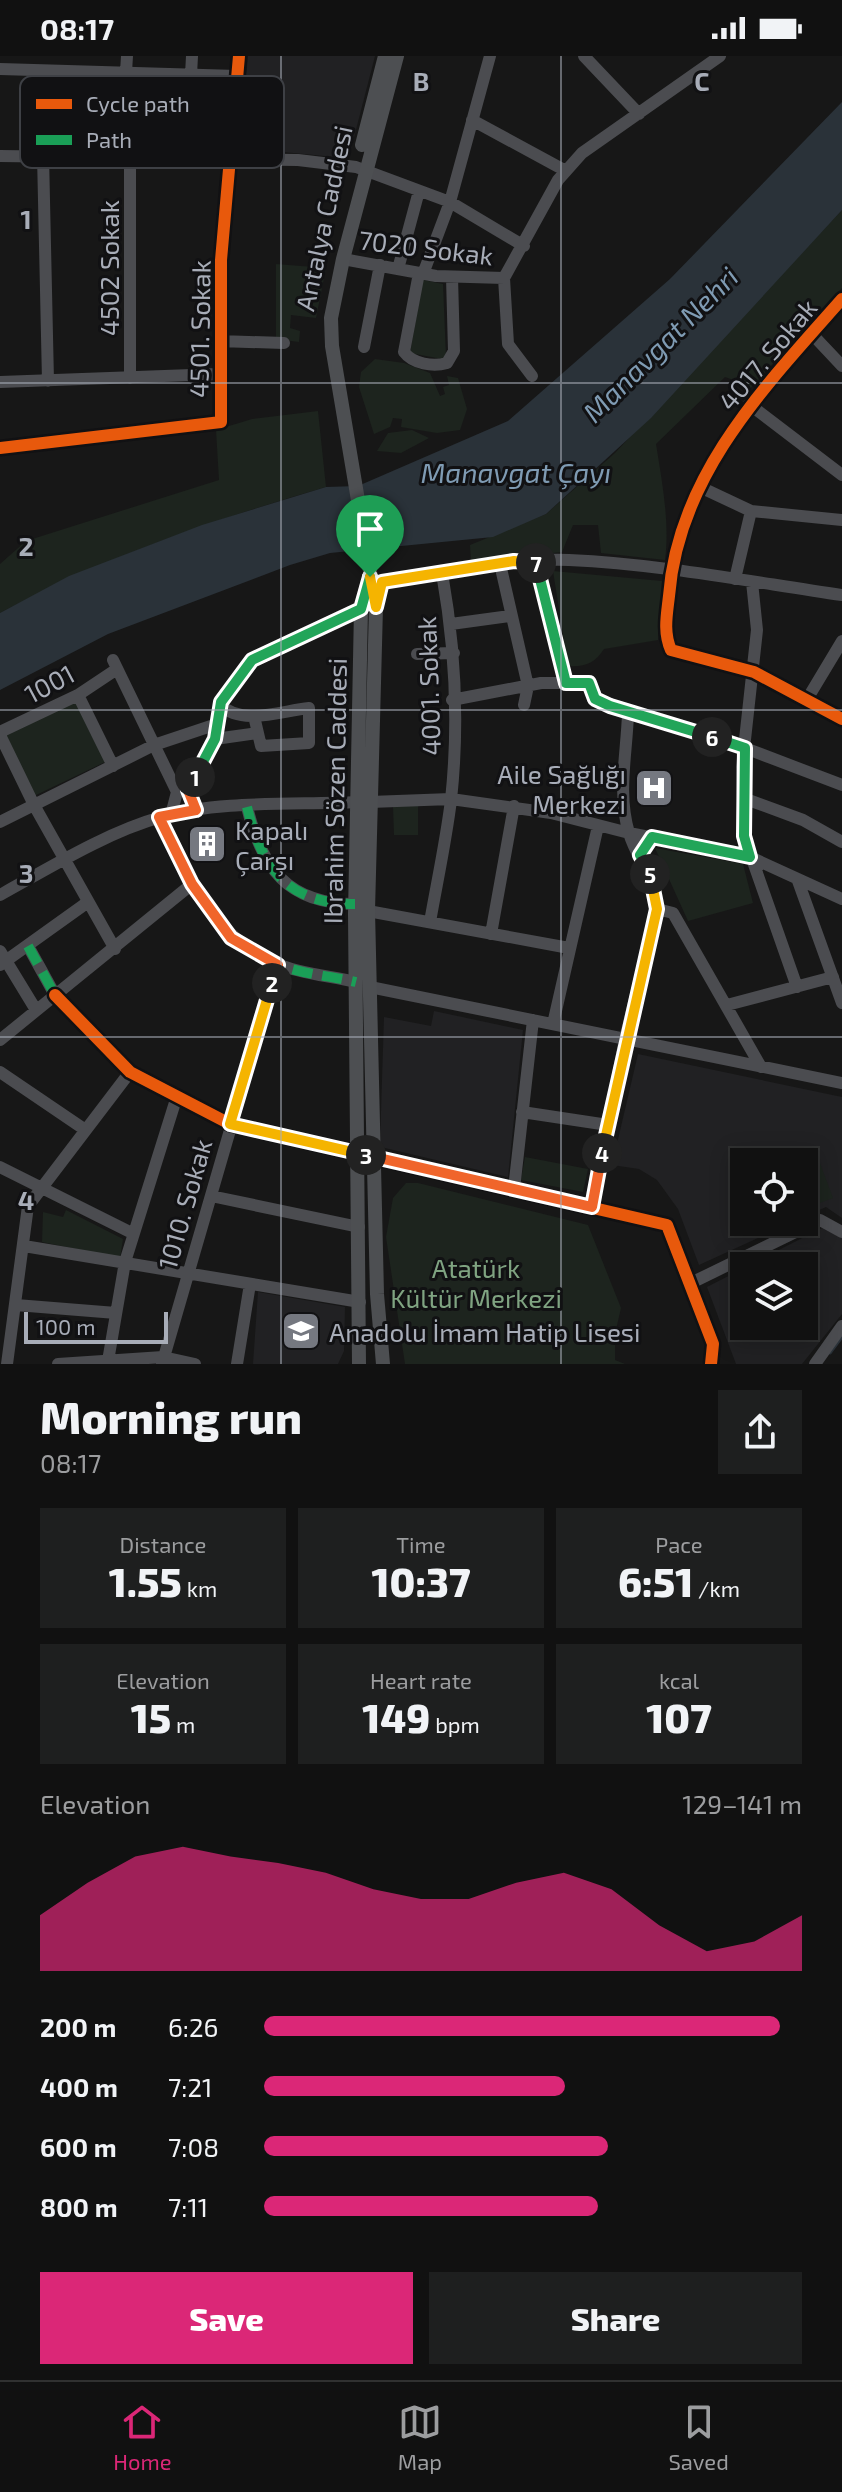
<!DOCTYPE html>
<meta charset="utf-8">
<style>
body{margin:0;font-family:"Exo 2",sans-serif;background:#1e1f1f;color:#f1f3f6;height:100vh;display:flex;flex-direction:column;font-size:30px;white-space:nowrap}
*{box-sizing:border-box;margin:0}
p{font-size:26px;color:#9c9d9f}
.icon{flex:none;width:44px;height:44px;fill:none;stroke:currentColor;stroke-width:2;stroke-linecap:round;stroke-linejoin:round}
.map{position:relative;height:1308px;overflow:hidden}
.side{display:flex;flex-direction:column;background:#111;flex:1}
.side>*{flex:none}
.fabs{position:absolute;left:730px;top:1092px;display:grid;gap:16px}
.fabs a{display:grid;place-items:center;width:88px;height:88px;border-radius:0px;background:#111;box-shadow:0 4px 20px #0003,0 0 0 2px #303131;font-size:40px}
.scale{position:absolute;left:24px;bottom:20px;width:144px;box-sizing:border-box;padding-left:8px;border:4px solid #a8adb8;border-top:0;font-size:22px;line-height:28px;white-space:nowrap;color:#a8adb8;-webkit-text-stroke:6px #111113;paint-order:stroke}
.pin{position:absolute;display:grid;place-items:center;width:68px;height:68px;color:#fff;margin:-82px -34px;border-radius:50% 50% 50% 0;rotate:-45deg;box-shadow:0 0 8px #0007}
.pin .icon{rotate:45deg}
.km{position:absolute;width:40px;height:40px;margin:-20px;border-radius:50%;background:#222;color:#fff;font-size:22px;line-height:40px;text-align:center}
.round{display:grid;place-items:center;flex:none;width:84px;height:84px;border-radius:0px;background:#1e1f1f}
.overview{display:flex;align-items:center;justify-content:space-between;height:136px;padding:0 40px}
h1{font-size:44px;font-weight:800;line-height:60px}
.metrics{display:grid;grid-template-columns:repeat(3,1fr);gap:12px;height:136px;padding:8px 40px}
.metrics div{display:grid;align-content:center;border-radius:0px;background:#1e1f1f;text-align:center}
.metrics b{font-size:40px;font-weight:800}
.metrics small{font-size:22px;font-weight:400}
.metrics p{font-size:22px}
.chart{height:224px;padding:16px 40px}
.chart p{display:flex;justify-content:space-between}
.chart svg{width:100%;height:144px;margin-top:8px;fill:#db2777;opacity:.7}
.cta{display:flex;gap:16px;margin-top:auto;padding:16px 40px}
.cta a{flex:1;height:92px;border-radius:0px;background:#db2777;color:#fff;font-size:32px;font-weight:800;line-height:92px;text-align:center}
.cta a+a{background:#1e1f1f;color:#f1f3f6}
ul{padding:0 40px;list-style:none;font-size:26px}
li{display:grid;grid-template-columns:128px 96px 1fr;align-items:center;height:60px}
li i{height:20px;border-radius:10px;background:#db2777}
.status{display:flex;justify-content:space-between;align-items:center;height:56px;padding:0 40px;background:#111;direction:ltr}
.status svg{height:22px;fill:currentColor}
.menu{display:flex;justify-content:space-around;align-items:center;height:112px;border-top:2px solid #303131;background:#111;font-size:22px;color:#9c9d9f}
.menu a{display:grid;justify-items:center;gap:4px}
.menu .on{color:#db2777}
.map>svg:first-child{display:block}
.built{fill:#212123}
.green{fill:#1d241e}
.water{fill:#2a3239}
.lines{fill:none;stroke-linecap:round;stroke-linejoin:round}
.stream{stroke:#2a3239;stroke-width:3}
.minor{stroke:#4b4c50;stroke-width:12}
.major{stroke:#4d4f52;stroke-width:14}
.quiet{stroke:#1a9f57;stroke-width:10;stroke-dasharray:20 10;stroke-linecap:butt}
.cycleway-casing{stroke:#111113;stroke-width:17}
.cycleway{stroke:#e8590c;stroke-width:12}
.split-1-casing{stroke:#fff;stroke-width:16}
.split-2-casing{stroke:#fff;stroke-width:16}
.split-3-casing{stroke:#fff;stroke-width:16}
.split-4-casing{stroke:#fff;stroke-width:16}
.split-5-casing{stroke:#fff;stroke-width:16}
.split-6-casing{stroke:#fff;stroke-width:16}
.split-7-casing{stroke:#fff;stroke-width:16}
.split-8-casing{stroke:#fff;stroke-width:16}
.split-1{stroke:#22a559;stroke-width:10}
.split-2{stroke:#f0652b;stroke-width:10}
.split-3{stroke:#f5b400;stroke-width:10}
.split-4{stroke:#f0652b;stroke-width:10}
.split-5{stroke:#f5b400;stroke-width:10}
.split-6{stroke:#22a559;stroke-width:10}
.split-7{stroke:#22a559;stroke-width:10}
.split-8{stroke:#f5b400;stroke-width:10}
.grid{fill:none;stroke:#a8adb8;stroke-width:2;stroke-opacity:0.55}
.labels{text-anchor:middle;dominant-baseline:central;stroke-width:6;stroke-linejoin:round;paint-order:stroke}
.street-label{font-size:26px;fill:#a8adb8;stroke:#111113}
.poi-label{font-size:26px;fill:#a8adb8;stroke:#111113;text-anchor:start}
.park-label{font-size:26px;fill:#7fa381;stroke:#111113}
.water-label{font-size:28px;font-style:italic;fill:#7f9bb3;stroke:#111113}
.key{fill:#111113;stroke:#3e4045;stroke-width:2}
.key-label{font-size:22px;fill:#a8adb8}
.grid-label{font-size:26px;text-anchor:middle;font-weight:bold;fill:#a8adb8;stroke:#111113;stroke-width:6;stroke-linejoin:round;paint-order:stroke}
</style>
<div class="status"><b>08:17</b><svg viewBox="0 0 49 12"><path d="M0 12V9h3v3zM5 12V6h3v6zM10 12V3h3v9zM15 12V0h3v12zM26 1h20v11H26zM47 4h2v5h-2z"/></svg></div>
<div class="map">
<svg width="842" height="1308" viewBox="0 0 842 1308">
<rect width="100%" height="100%" fill="#171717"/>
<path class="built" d="M248,0H375L351,93L335,101L240,92Z
M434,955L523,974L508,1121L385,1092L380,1087L384,961L431,970Z
M638,998L842,1041V1162L826,1151L804,1161V1106H744V1166H793L699,1209L678,1153L657,1124L639,1113L612,1109Z
M822,1172L842,1182V1258L802,1308H736L707,1231L744,1212V1270H804V1210H747Z
M258,1236L345,1251L344,1295L338,1308H253Z"/>
<path class="green" d="M842,154V232L747,336L742,327L725,321L656,388C662,426 670,466 665,504L601,497L598,469H573L562,496L471,506L470,489L546,458L615,397Z
M276,208L326,212L316,262L291,259L290,272L300,275L299,286L276,283Z
M423,224L443,228L446,301L442,303L410,297Z
M375,303L404,307L430,317L440,340L445,338L443,331L449,329L447,320L458,322L467,353L460,374L437,377L401,371L402,363L393,362L390,371L374,378L359,331L361,316Z
M318,355L326,431C213,464 104,502 0,557V508L26,485L219,424L216,374L252,363Z
M412,374L429,382L401,397L377,395L388,377Z
M553,515L662,525L658,584L604,593C595,607 586,611 568,610Z
M76,644L105,706L34,740L5,679Z
M393,750H418V779H394Z
M655,792L743,808L753,847L688,865Z
M525,1101L588,1113L583,1136L521,1124Z
M818,1102L833,1142L809,1151L804,1137V1108Z
M406,1127H418L588,1169L621,1252L615,1278V1304L625,1308H405L386,1181L393,1142Z
M66,1154L123,1183L120,1202L42,1186L43,1156L63,1161Z"/>
<path class="water" d="M842,46V154L651,362L546,458L493,481L330,497L290,509L108,578L0,634V557L69,520L202,469L326,431L358,430L508,365L670,223Z"/>
<g class="lines">
<path class="stream" d="M830,1297L842,1281"/>
<path class="minor" d="M584,0L639,58
M0,13L237,20
M126,16L127,0
M191,19L192,0
M472,64L566,115
M43,99L48,325
M0,100L298,104L356,111L450,146L524,190
M343,203L436,220L504,222
M398,213L419,135
M419,217L404,296C413,308 433,311 447,307L454,295L452,221
M423,218L450,146L490,0
M504,222L558,124L582,97L720,0
M504,222L508,288L532,320
M842,243C766,329 678,419 669,540C667,558 663,576 671,594L754,616L842,663
M811,277L842,310
M219,285L284,287
M364,291L380,209
M130,322V101
M0,326L219,318
M749,348L842,419
M0,392L221,366V204L239,0
M700,431L751,455L735,523
M751,455L842,464
M535,505L566,627
M500,508L528,630L524,649
M752,526L757,574L742,711L744,780L797,931
M377,546L382,526C444,517 506,502 569,504C660,508 752,526 842,539
M451,568L510,560
M417,598L454,597
M113,604L177,736L171,759
M78,639L113,710
M452,644L541,627H589L595,643L628,657L745,692L842,729
M806,645L842,585
M220,649C243,670 280,655 309,652V687L261,690L254,660
M628,657C627,696 617,738 629,777C637,804 656,822 657,853L673,857L761,1011
M0,676L78,639L117,613
M0,679L34,749L115,893
M215,683L258,677
M743,742L803,764L842,786
M370,746L451,743L551,757L629,777L750,801L842,843
M247,751C262,812 287,848 355,848
M196,754L188,734L215,683L221,646L252,604L361,553
M159,761C188,819 213,882 277,908C301,918 331,920 356,926
M0,766L154,689L217,668
M798,825L842,947
M0,839C49,812 107,776 161,761C219,744 296,749 357,746
M368,855L569,892
M430,866C437,826 446,785 451,744C459,669 455,590 442,517
M491,878L514,750
M28,890L55,939L130,1016L230,1068L667,1169L713,1288L711,1308
M0,895L36,954
M0,909L88,846
M370,931L842,1027
M727,949L833,921
M553,968L598,770
M0,984L192,828
M0,1016L84,1073
M522,1056L608,1069
M0,1111L132,1177
M514,1133L533,964
M211,1140L359,1171
M592,1151L625,983L657,853
M24,1190L360,1246
M691,1227L820,1164L842,1176
M16,1249L116,1257
M108,1305L125,1206L177,1040
M7,1308L28,1150L130,1016
M58,1308L163,1301L195,1308
M162,1308L278,909
M237,1308L250,1228
M815,1308L842,1270"/>
<path class="major" d="M362,89L385,0
M359,1308L355,858L361,553L368,525
M383,1308L377,1238L368,855L376,551L332,290L331,262L343,203L397,0"/>
<path class="quiet" d="M247,751C262,812 287,848 355,848
M159,761C188,819 213,882 277,908C301,918 331,920 356,926
M28,890L55,939"/>
<defs>
<path id="cycleway" d="M842,243C766,329 678,419 669,540C667,558 663,576 671,594L754,616L842,663
M0,392L221,366V204L239,0
M55,939L130,1016L230,1068L667,1169L713,1288L711,1308"/>
</defs>
<use href="#cycleway" class="cycleway-casing"/>
<use href="#cycleway" class="cycleway"/>
</g>
<g class="lines">
<defs>
<path id="split-1" d="M195,721L215,683L221,646L252,604L361,553L370,521"/>
<path id="split-2" d="M195,721L188,734L196,754L159,761L192,828L231,882L278,909L272,927"/>
<path id="split-3" d="M272,927L230,1068L366,1099"/>
<path id="split-4" d="M366,1099L592,1151L602,1097"/>
<path id="split-5" d="M602,1097L657,853L650,818"/>
<path id="split-6" d="M650,818L640,799L652,781L750,801L744,780L745,692L712,681"/>
<path id="split-7" d="M536,507L566,627H589L595,643L610,650L712,681"/>
<path id="split-8" d="M370,521L376,551L382,526L514,505L536,507"/>
</defs>
<use href="#split-1" class="split-1-casing"/>
<use href="#split-2" class="split-2-casing"/>
<use href="#split-3" class="split-3-casing"/>
<use href="#split-4" class="split-4-casing"/>
<use href="#split-5" class="split-5-casing"/>
<use href="#split-6" class="split-6-casing"/>
<use href="#split-7" class="split-7-casing"/>
<use href="#split-8" class="split-8-casing"/>
<use href="#split-1" class="split-1"/>
<use href="#split-2" class="split-2"/>
<use href="#split-3" class="split-3"/>
<use href="#split-4" class="split-4"/>
<use href="#split-5" class="split-5"/>
<use href="#split-6" class="split-6"/>
<use href="#split-7" class="split-7"/>
<use href="#split-8" class="split-8"/>
</g>
<path class="grid" d="M281,0V1308M561,0V1308M0,327H842M0,654H842M0,981H842"/>
<defs>
<symbol id="hospital-square" viewBox="-11 -11 22 22"><rect x="-9" y="-9" width="18" height="18" rx="4" fill="#757880" stroke="#111113"/><path d="M-5-5h3v3.5h4V-5h3V5h-3V1.5h-4V5h-3Z" fill="#fff"/></symbol>
<symbol id="building-square" viewBox="-11 -11 22 22"><rect x="-9" y="-9" width="18" height="18" rx="4" fill="#757880" stroke="#111113"/><path d="M-4-6H4V6H1V3H-1V6H-4ZM-2.5-4.3h1.7v1.8h-1.7ZM.8-4.3h1.7v1.8H.8ZM-2.5-1h1.7V.8h-1.7ZM.8-1h1.7V.8H.8Z" fill="#fff"/></symbol>
<symbol id="school-square" viewBox="-11 -11 22 22"><rect x="-9" y="-9" width="18" height="18" rx="4" fill="#757880" stroke="#111113"/><path d="M0-5L7-2L0 1L-7-2ZM-4 1L0 2.5L4 1V4Q0 6-4 4Z" fill="#fff"/></symbol>
</defs>
<g fill-rule="evenodd">
<use href="#hospital-square" x="632" y="710" width="44" height="44"/>
<use href="#building-square" x="185" y="766" width="44" height="44"/>
<use href="#school-square" x="279" y="1253" width="44" height="44"/>
</g>
<g class="labels">
<g class="street-label">
<text transform="translate(323 162) rotate(-78)">Antalya Caddesi</text>
<text transform="translate(426 191) rotate(7)">7020 Sokak</text>
<text transform="translate(108 212) rotate(-90)">4502 Sokak</text>
<text transform="translate(199 273) rotate(-89)">4501. Sokak</text>
<text transform="translate(767 298) rotate(-50)">4017. Sokak</text>
<text transform="translate(49 627) rotate(-28)">1001</text>
<text transform="translate(428 630) rotate(-92)">4001. Sokak</text>
<text transform="translate(334 735) rotate(-89)">Ibrahim Sözen Caddesi</text>
<text transform="translate(184 1148) rotate(-74)">1010. Sokak</text>
</g>
<g class="poi-label">
<text x="626" y="717" text-anchor="end">Aile Sağlığı<tspan x="626" dy="30">Merkezi</tspan></text>
<text x="235" y="773">Kapalı<tspan x="235" dy="30">Çarşı</tspan></text>
<text x="329" y="1275">Anadolu İmam Hatip Lisesi</text>
</g>
<g class="park-label">
<text x="476" y="1211">Atatürk<tspan x="476" dy="30">Kültür Merkezi</tspan></text>
</g>
<g class="water-label">
<text transform="translate(660 288) rotate(-45)">Manavgat Nehri</text>
<text x="516" y="416">Manavgat Çayı</text>
</g>
</g>
<rect x="20" y="20" width="264" height="92" rx="12" class="key"/>
<rect x="36" y="43" width="36" height="10" fill="#e8590c"/>
<rect x="36" y="79" width="36" height="10" fill="#1a9f57"/>
<g class="key-label">
<text x="86" y="56">Cycle path</text>
<text x="86" y="92">Path</text>
</g>
<g class="grid-label">
<text x="421" y="35">B</text>
<text x="702" y="35">C</text>
<text x="26" y="173">1</text>
<text x="26" y="500">2</text>
<text x="26" y="827">3</text>
<text x="26" y="1154">4</text>
</g>
</svg>
<div class="fabs">
<a><svg class="icon" aria-label="locate" viewBox="0 0 24 24"><circle cx="12" cy="12" r="6"/><path d="M12 2v4M12 18v4M2 12h4M18 12h4"/></svg></a>
<a><svg class="icon" aria-label="layers" viewBox="0 0 24 24"><path d="M12 4l9 5-9 5-9-5zM3 14l9 5 9-5"/></svg></a>
</div>
<div class="scale">100 m</div>
<div class="pin" style="left:370px;top:521px;background:#1e9e55"><svg class="icon" aria-label="arrive" viewBox="0 0 24 24"><path d="M6 21V4h12l-3 4 3 4H6"/></svg></div>
<b class="km" style="left:195px;top:721px">1</b>
<b class="km" style="left:272px;top:927px">2</b>
<b class="km" style="left:366px;top:1099px">3</b>
<b class="km" style="left:602px;top:1097px">4</b>
<b class="km" style="left:650px;top:818px">5</b>
<b class="km" style="left:712px;top:681px">6</b>
<b class="km" style="left:536px;top:507px">7</b>
</div>
<section class="side">
<div class="overview"><div><h1>Morning run</h1><p>08:17</p></div><a class="round"><svg class="icon" aria-label="share" viewBox="0 0 24 24"><path d="M12 15V3M7 8l5-5 5 5M5 13v7h14v-7"/></svg></a></div>
<div class="metrics">
<div><p>Distance</p><b>1.55<small> km</small></b></div>
<div><p>Time</p><b>10:37</b></div>
<div><p>Pace</p><b>6:51<small> /km</small></b></div>
</div>
<div class="metrics">
<div><p>Elevation</p><b>15<small> m</small></b></div>
<div><p>Heart rate</p><b>149<small> bpm</small></b></div>
<div><p>kcal</p><b>107</b></div>
</div>
<div class="chart"><p><span>Elevation</span>129–141 m</p>
<svg viewBox="0 0 160 44" preserveAspectRatio="none"><path d="M0 44V27L10 17L20 9L30 6L40 9L50 11L60 14L70 19L80 22L90 22L100 17L110 14L120 19L130 30L140 38L150 35L160 27V44z"/></svg>
</div>
<ul>
<li><b>200 m</b>6:26<i style="width:96%"></i></li>
<li><b>400 m</b>7:21<i style="width:56%"></i></li>
<li><b>600 m</b>7:08<i style="width:64%"></i></li>
<li><b>800 m</b>7:11<i style="width:62%"></i></li>
</ul>
<div class="cta"><a>Save</a><a>Share</a></div>
</section>
<nav class="menu">
<a class="on"><svg class="icon" aria-label="home" viewBox="0 0 24 24"><path d="M3 11l9-7 9 7M6 9v11h12V9"/></svg>Home</a>
<a><svg class="icon" aria-label="map" viewBox="0 0 24 24"><path d="M3 6l6-2 6 2 6-2v14l-6 2-6-2-6 2zM9 4v14M15 6v14"/></svg>Map</a>
<a><svg class="icon" aria-label="saved" viewBox="0 0 24 24"><path d="M7 4h10v16l-5-4-5 4z"/></svg>Saved</a>
</nav>
